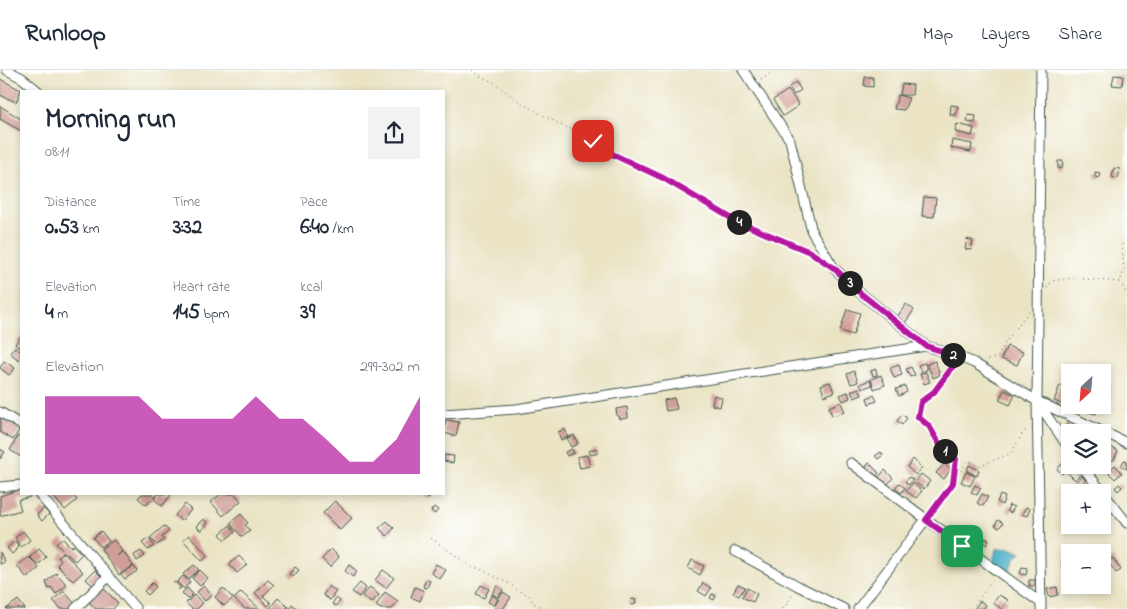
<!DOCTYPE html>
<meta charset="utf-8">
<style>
body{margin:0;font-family:"Indie Flower",sans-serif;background:#f2f2f3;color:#1f2937;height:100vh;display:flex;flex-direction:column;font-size:19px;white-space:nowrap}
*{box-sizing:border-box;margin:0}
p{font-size:16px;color:#747a83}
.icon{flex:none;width:28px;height:28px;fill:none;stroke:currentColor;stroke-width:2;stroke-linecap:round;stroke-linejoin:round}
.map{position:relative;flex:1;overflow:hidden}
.drawer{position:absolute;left:20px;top:20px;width:425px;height:405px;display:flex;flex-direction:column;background:#fff;border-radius:0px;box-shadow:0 2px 8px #0003}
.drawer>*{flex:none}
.needle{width:32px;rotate:206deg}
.fabs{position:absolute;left:1061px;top:294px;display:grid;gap:10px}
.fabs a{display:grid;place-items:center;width:50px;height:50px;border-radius:0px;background:#fff;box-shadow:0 2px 8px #0003;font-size:25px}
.pin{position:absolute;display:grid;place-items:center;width:42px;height:42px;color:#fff;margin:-21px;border-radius:10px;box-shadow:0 2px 8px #0006}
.km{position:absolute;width:25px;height:25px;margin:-12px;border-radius:50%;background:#222;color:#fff;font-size:14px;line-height:25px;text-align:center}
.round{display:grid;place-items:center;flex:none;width:52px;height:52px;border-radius:0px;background:#f2f2f3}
.overview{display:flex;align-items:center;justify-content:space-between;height:85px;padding:0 25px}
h1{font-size:28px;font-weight:700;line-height:38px}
.metrics{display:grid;grid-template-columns:repeat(3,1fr);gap:8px;height:85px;padding:5px 25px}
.metrics div{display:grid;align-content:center}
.metrics b{font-size:21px;font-weight:700}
.metrics small{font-size:14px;font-weight:400}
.metrics p{font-size:14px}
.chart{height:140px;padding:10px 25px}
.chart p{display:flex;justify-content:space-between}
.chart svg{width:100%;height:90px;margin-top:5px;fill:#b5179e;opacity:.7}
header{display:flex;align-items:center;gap:30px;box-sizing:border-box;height:70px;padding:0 25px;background:#fff;border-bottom:1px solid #e0e1e3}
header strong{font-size:24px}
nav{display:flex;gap:28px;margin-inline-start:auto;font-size:18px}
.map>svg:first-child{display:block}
.water{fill:#45abc5;stroke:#32747c}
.building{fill:#d19e97}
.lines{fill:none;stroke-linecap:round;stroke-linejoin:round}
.minor-casing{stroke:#3d564a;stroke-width:11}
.path{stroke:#3d564a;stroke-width:1;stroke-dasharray:1 4;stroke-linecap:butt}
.minor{stroke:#fff;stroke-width:9}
.route-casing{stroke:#fff;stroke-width:10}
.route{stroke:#b5179e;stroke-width:6}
</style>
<header>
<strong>Runloop</strong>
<nav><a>Map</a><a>Layers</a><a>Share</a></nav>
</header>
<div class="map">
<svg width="1127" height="539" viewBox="0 0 1127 539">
<rect width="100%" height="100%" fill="#fff"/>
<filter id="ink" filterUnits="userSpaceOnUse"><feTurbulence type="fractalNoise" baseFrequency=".02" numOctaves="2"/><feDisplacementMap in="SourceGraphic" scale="10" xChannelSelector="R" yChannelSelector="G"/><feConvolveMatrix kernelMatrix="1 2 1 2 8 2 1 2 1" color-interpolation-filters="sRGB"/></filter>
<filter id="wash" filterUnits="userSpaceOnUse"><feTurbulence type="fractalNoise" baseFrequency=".0096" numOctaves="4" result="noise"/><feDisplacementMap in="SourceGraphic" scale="20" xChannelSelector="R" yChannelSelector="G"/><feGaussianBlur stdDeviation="1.12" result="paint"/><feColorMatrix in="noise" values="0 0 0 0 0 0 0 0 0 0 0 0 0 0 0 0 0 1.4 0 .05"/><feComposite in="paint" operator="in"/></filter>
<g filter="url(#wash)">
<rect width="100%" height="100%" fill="#eae4c5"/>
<path class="water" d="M1010,478L1021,483L1016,487L1009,502H1003L993,491L996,479Z"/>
<g id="blocks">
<path class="building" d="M1114,5L1123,6L1122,16L1112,15Z
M865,7H873V17L864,16Z
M0,9L21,20L16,32L0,25Z
M796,12L801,20L794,25L789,17Z
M902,14L913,15L912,25H900Z
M788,20L799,35L783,46L773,30Z
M898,25L909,28L904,40L894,39Z
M951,35L958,36L956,45H950Z
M0,36L21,49V61L0,49Z
M968,45L976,46L975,53L967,52Z
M957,54L974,58L972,66L955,62Z
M952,70L972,74L971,82L951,78Z
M1058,91H1063L1062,99L1058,98Z
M1114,98L1120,99L1118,109L1112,107Z
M1095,102L1100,103L1099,108L1095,107Z
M924,127L936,128L934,147L922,146Z
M967,169L973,171L971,180L965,179Z
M906,234L914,240L905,253L897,247Z
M847,239L860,243L853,265L840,261Z
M21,266V279L15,274Z
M1007,276L1023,282L1017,295L1001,289Z
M15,277L21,282V288L19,290L10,283Z
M4,291L15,298L9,305L0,298Z
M935,291L940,305L933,308L927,294Z
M925,293L927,300L921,302L918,295Z
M899,295L902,305L894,308L890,298Z
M911,297L915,305L910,307L906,299Z
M876,299L877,305L873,306L871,301Z
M854,301L858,312L851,314L847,304Z
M926,302L930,312L924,314L920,304Z
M881,305L885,315L874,319L871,309Z
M870,310L872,315L862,319L860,314Z
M830,312L834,322L824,326L821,315Z
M1060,315L1070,319L1069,337L1054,331Z
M1102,315L1110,316L1109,329H1102Z
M905,316L907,322L899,326L896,319Z
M859,318L862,325L854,328L851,321Z
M1004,320L1015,325L1010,335L999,330Z
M848,322L850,328L843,331L840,325Z
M714,325L722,328L720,337L712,335Z
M874,325L877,331L869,334L867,328Z
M674,328L677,339L666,341L664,330Z
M841,332L845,342L832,346L829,337Z
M1086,335H1098L1096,344L1085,341Z
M627,337L628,348L620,349L619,346H617L616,339Z
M902,345L907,348L902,355L897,351Z
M0,346L20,359L13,370L0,362Z
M446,350L459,352L456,366L444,363Z
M1067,354L1073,358L1068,365L1062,360Z
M1084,358L1092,362H1081Z
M565,359L568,367L561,370L558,362Z
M574,365L578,374L571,377L567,368Z
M18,366L21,368V387L10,380Z
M1109,376L1118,381L1113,391L1104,386Z
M596,378L598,383L591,385L589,381Z
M0,379L5,382L0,389Z
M572,379L574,383L567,386L565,382Z
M881,382L883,385L878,389L875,386Z
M444,385L454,386L453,393L444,391Z
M587,385L590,396L580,398L577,387Z
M913,389L922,398L916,405L907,397Z
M1124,390L1127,391V399L1121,396Z
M869,393L879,403L874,408L864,399Z
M1063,393L1068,398L1062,404L1057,399Z
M944,394L951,399L944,409L936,403Z
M969,395L979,400L977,406L967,401Z
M1074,395L1083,402L1075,410L1067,402Z
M1115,395L1122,403L1115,409L1108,402Z
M885,400L893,408L887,415L878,408Z
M966,402L975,406L970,416L961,412Z
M921,404L930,411L924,419L915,412Z
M1082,406L1086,410L1079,416L1075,413Z
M909,407L913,410L909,415L905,412Z
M899,413L905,418L901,423L895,418Z
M913,413L922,421L916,428L906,421Z
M1119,414L1122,417L1118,421L1115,418Z
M975,415L981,418L977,425L971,422Z
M21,419V424H29L30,427L18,430L21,440L0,446V426Z
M51,424H72L77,430L65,440Z
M142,424H153L155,426L146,435L138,428Z
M158,424H170L171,425L162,436L154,429Z
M221,424H235L241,431L223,446L211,432Z
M420,424H432L429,429Z
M982,424L988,427L983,436L977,433Z
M1000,425L1005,427L1002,435L997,432Z
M335,431L352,448L340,460L323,443Z
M185,434L191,440L181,451L175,445Z
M1009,435L1014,437L1011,443L1007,441Z
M434,437L438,440L435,444L431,441Z
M1026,437L1030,439L1027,446L1022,444Z
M43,438L49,444L42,451L37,445Z
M241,444L248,453L245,455L250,461L242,467L230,453Z
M203,449L208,453L201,461L196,456Z
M998,450L1003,453L999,458L995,455Z
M387,451L394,458L387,466L379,458Z
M230,455L235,462L225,470L220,464Z
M164,456L169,461L162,467L164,470L157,475L150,468Z
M23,461L30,470L21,477L15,468Z
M101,461L109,471L101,477L93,468Z
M189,465L208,486L202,491L183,470Z
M62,468L71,477L73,475L82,484L75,491L56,474Z
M149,468L154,476L148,480L142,473Z
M985,468L989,470L987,475L983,473Z
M114,470L122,481L117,486L123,481L133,496L119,505L101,479Z
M15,471L19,477L12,484L7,478Z
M39,479L46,487L38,495L30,487Z
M331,479L339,487L330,497L322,489Z
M141,481L145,486L137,491L134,485Z
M0,482L5,492L0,494Z
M63,482L83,502L73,511L57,495L61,491L58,487Z
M239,486L247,495L237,503L229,494Z
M29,487L39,498L27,508L17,496Z
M1113,488L1121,500L1116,503L1108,491Z
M692,490L704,496L700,505L688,498Z
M1070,490V496L1065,497L1064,491Z
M436,494L446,500L440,509L431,503Z
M194,495L199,500L188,509L183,504Z
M349,495L357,501L353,507L345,501Z
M134,496L137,501L125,509L121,504Z
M295,497L299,500L293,507L289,504Z
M1022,497L1027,498L1026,505L1020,504Z
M95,500L102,507L93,516L86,509Z
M200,500L208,508L200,516L192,508Z
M383,500L394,508L386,518L375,510Z
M56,503L67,515L56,524L51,517L49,519L46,512Z
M183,506L190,512L184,519L177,512Z
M268,510L274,515L263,526L271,533L268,536L255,523Z
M426,510L430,511L427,518L423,517Z
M1029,510H1035V516H1029Z
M175,512L181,518L178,520L172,514Z
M152,513L156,517L148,525L144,521Z
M360,513L366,518L359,527L352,522Z
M703,513L711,518L706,526L698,521Z
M738,514L745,517L739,526L733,523Z
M481,515L489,519L484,528L476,524Z
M101,516L118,533L113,539H96L87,530Z
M204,516L212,525L205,531L197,522Z
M329,516L336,521L330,530L323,525Z
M497,516L503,520L498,527L492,524Z
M370,517L379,525L371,533L362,526Z
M415,517L424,521L420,531L411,527Z
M1057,517L1058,525L1049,527L1047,519Z
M187,518L193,524L188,529L182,523Z
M223,518L233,528L224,536L215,527Z
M747,518L757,524L753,532L742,527Z
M64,521L75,534L69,539H61L53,530Z
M241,522L260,539H245L234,529Z
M385,522L398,531L392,539H381L376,536Z
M503,522L511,527L503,539H497L494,537Z
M712,524L716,526L714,530L710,528Z
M194,525L203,533L197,539H192L186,533Z
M492,525L498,529L494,535L488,532Z
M999,525L1008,530L1002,539L993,533Z
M278,528L288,537L286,539H269Z
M336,528L340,531L336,536L332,534Z
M630 532a3 3 0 1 1 6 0a3 3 0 1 1-6 0Z
M18,530L25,539H6Z
M980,531L986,535L983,539H977L975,538Z
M292,534L298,539H288Z"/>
</g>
</g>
<g filter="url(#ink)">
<use href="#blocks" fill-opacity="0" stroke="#3d564a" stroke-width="1"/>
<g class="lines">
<defs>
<path id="minor" d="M7,0L22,8L38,21
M743,0L790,70L812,162L834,198L859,222L926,276L960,287L974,293L1037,331L1127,373
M1037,331L1070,380
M0,342L21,355
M444,344L516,339L926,276
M851,393L926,449L1041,533
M1081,395L1127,453
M0,417L21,415
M39,424L136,539
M735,481L798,516L844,539
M75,539L108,507
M858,539L926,449
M1041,539L1037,331L1041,0"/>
</defs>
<use href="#minor" class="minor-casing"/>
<path class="path" d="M472,0L480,6L493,12L523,34L559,54L582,64L614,85L663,108L736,151L810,182L816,186
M761,10L775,0
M1120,212L1127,224
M1047,218L1052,211L1072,208L1120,212L1124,201L1122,173
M988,290L998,287L1005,273L1029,241
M953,413L956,389L943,380L929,356L918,347L921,332L934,322L954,295
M932,442L968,391L980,396L1011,383L1024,361L1028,359
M431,468L473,498H478L510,514L519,521L529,525L533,533L546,539
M783,539L794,523
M972,539L993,509"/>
<use href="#minor" class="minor"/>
</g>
</g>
<g class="lines" filter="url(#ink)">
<defs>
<path id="route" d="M593,71L614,85L663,108L736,151L810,182L834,198L859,222L926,276L960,287L934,322L921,332L918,347L929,356L943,380L956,389L953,413L926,450L962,476"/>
</defs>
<use href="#route" class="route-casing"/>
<use href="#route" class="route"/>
</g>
</svg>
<div class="fabs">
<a><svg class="needle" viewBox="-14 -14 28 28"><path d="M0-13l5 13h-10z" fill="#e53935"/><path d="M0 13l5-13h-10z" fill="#747a83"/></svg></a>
<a><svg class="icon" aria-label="layers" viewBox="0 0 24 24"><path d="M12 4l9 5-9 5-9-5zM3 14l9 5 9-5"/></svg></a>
<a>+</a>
<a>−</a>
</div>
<div class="pin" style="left:962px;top:476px;background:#1e9e55"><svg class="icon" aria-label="arrive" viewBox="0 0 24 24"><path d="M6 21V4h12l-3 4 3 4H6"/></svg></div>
<div class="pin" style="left:593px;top:71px;background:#d93025"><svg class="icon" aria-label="check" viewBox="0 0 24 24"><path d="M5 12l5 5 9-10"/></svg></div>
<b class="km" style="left:945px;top:381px">1</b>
<b class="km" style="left:953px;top:285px">2</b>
<b class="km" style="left:850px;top:213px">3</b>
<b class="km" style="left:739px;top:152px">4</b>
<section class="drawer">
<div class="overview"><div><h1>Morning run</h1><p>08:11</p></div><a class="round"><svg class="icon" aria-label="share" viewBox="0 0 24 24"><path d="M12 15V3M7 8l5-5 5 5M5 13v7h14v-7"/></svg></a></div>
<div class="metrics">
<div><p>Distance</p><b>0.53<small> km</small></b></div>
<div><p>Time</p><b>3:32</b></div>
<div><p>Pace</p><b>6:40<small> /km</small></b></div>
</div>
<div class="metrics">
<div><p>Elevation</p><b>4<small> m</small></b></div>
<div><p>Heart rate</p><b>145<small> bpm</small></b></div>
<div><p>kcal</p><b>39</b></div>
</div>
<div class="chart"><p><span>Elevation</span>299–302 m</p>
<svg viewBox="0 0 160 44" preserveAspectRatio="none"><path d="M0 44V6L10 6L20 6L30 6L40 6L50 17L60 17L70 17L80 17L90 6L100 17L110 17L120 27L130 38L140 38L150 27L160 6V44z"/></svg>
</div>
</section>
</div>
